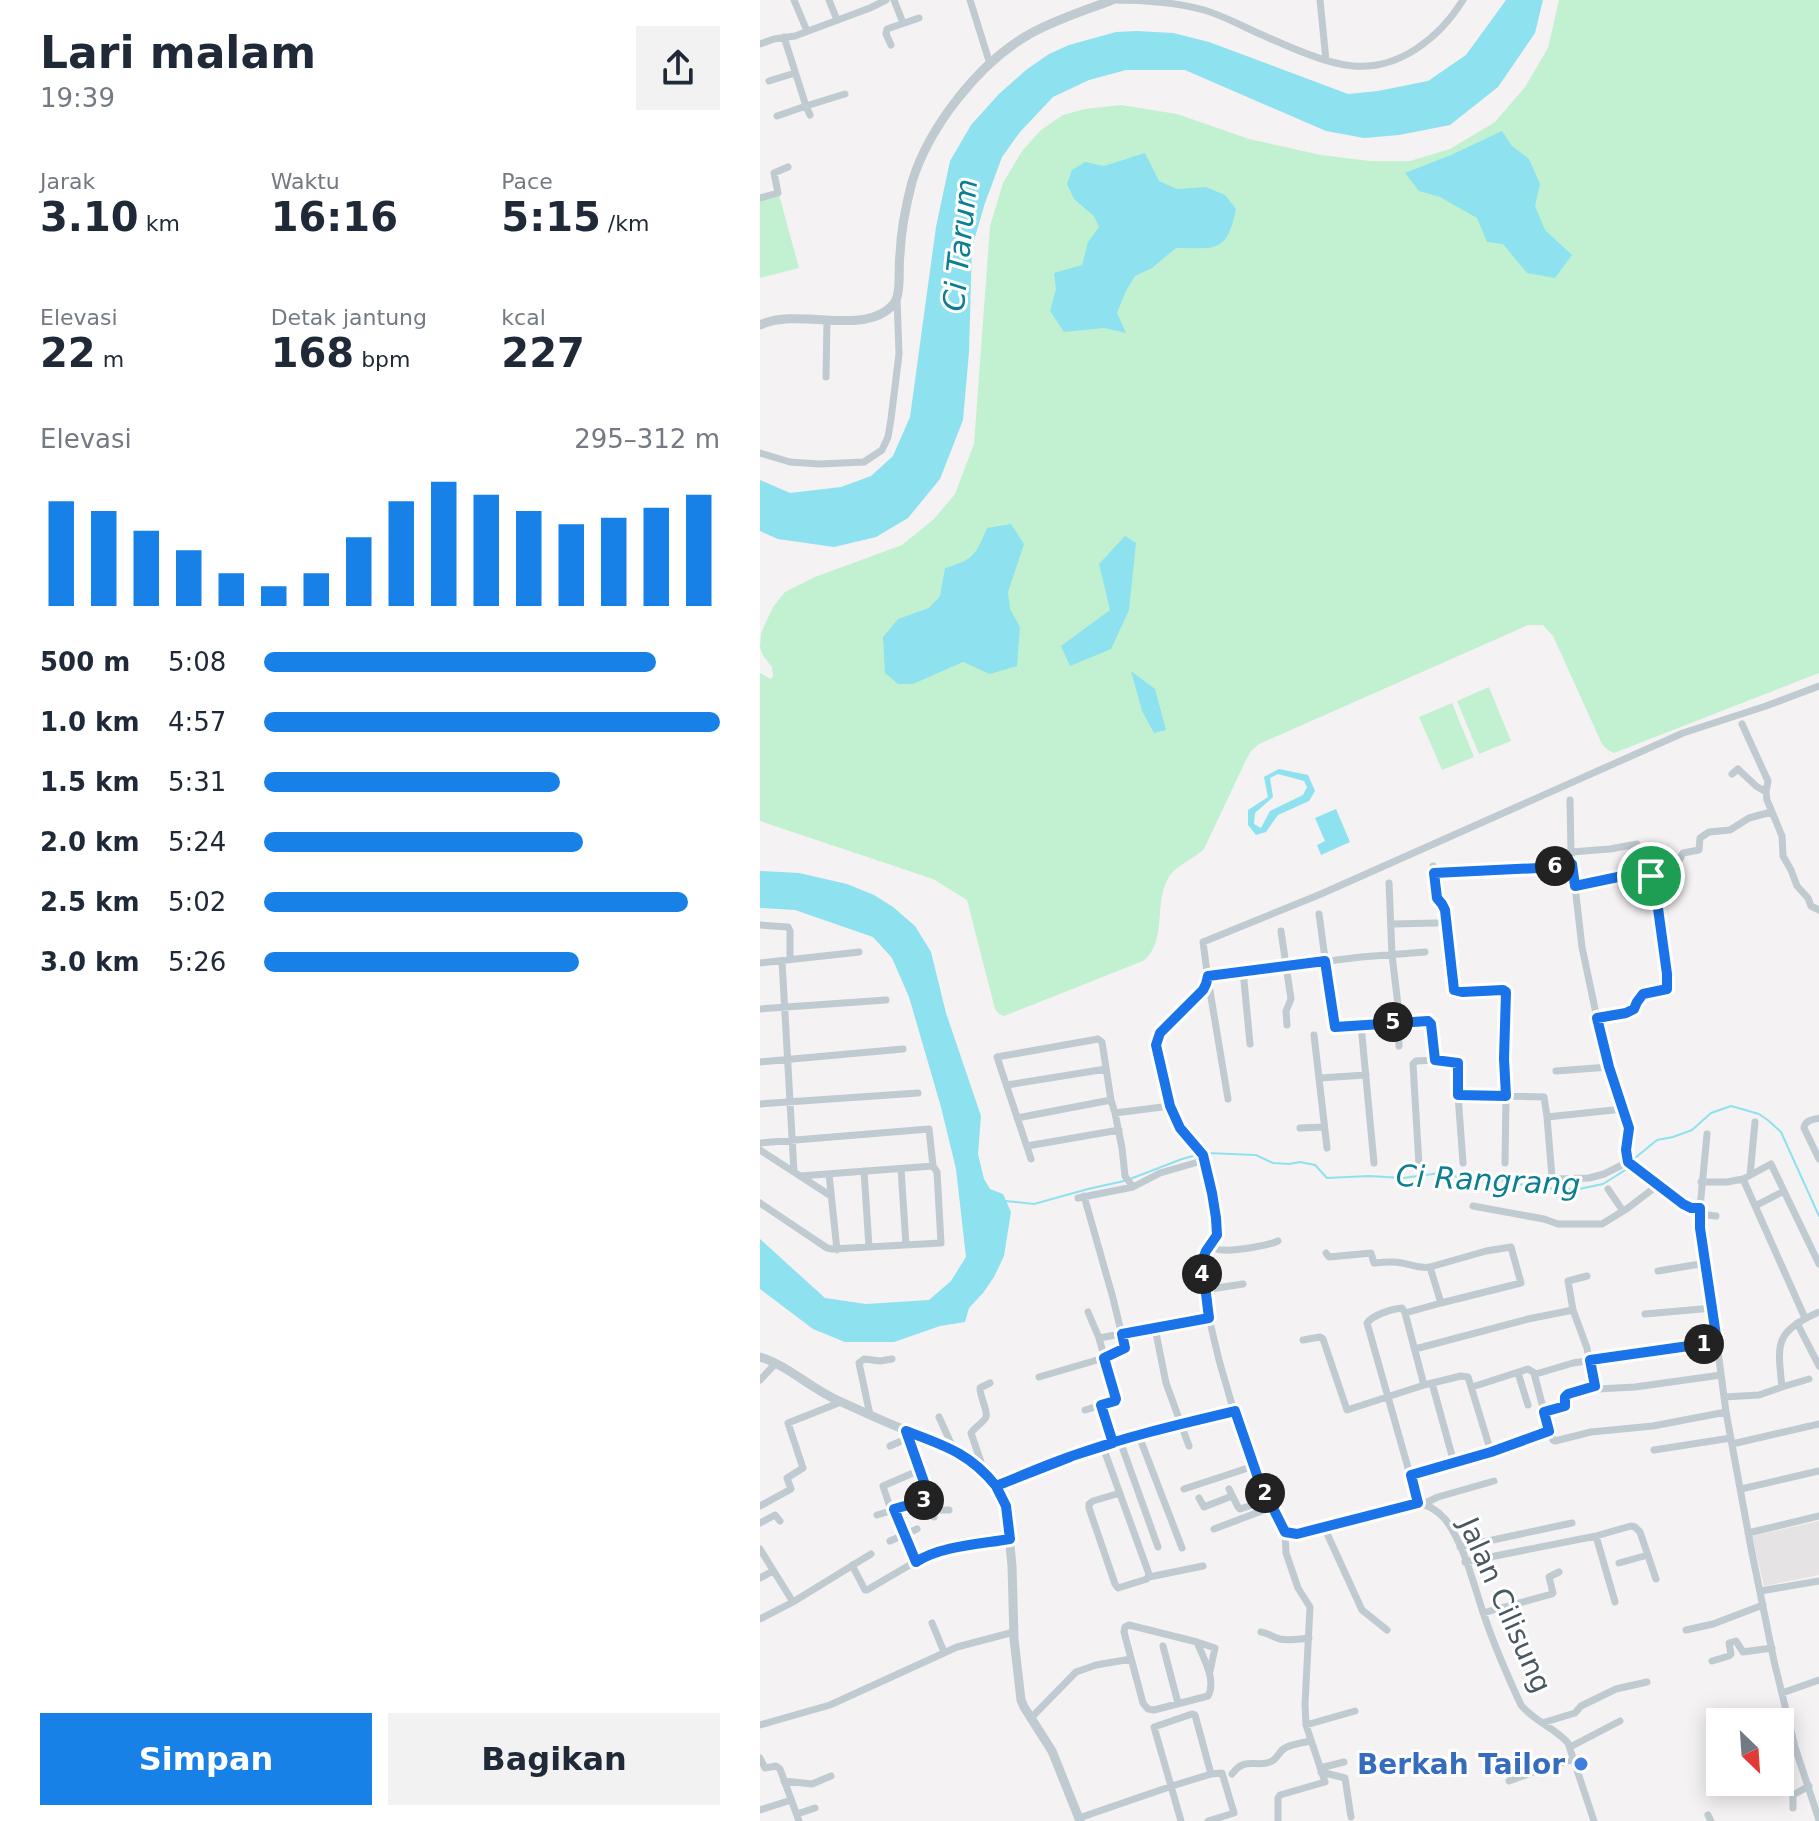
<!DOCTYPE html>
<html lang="id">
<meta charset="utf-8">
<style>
body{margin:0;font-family:"DejaVu Sans",sans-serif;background:#f2f2f3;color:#1f2937;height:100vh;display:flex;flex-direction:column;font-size:30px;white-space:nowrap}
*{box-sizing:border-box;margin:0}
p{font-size:26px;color:#747a83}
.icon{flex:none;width:44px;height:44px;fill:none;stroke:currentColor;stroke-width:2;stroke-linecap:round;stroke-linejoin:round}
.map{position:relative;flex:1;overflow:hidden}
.side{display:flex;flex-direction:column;background:#fff;width:760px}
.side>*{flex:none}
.needle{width:52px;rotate:155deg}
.buttons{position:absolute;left:946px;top:1708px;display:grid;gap:16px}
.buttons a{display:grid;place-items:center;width:88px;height:88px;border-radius:0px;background:#fff;box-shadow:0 4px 20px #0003;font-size:40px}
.pin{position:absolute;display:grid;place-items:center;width:68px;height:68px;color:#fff;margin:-34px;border:4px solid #fff;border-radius:50%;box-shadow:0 2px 8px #0007}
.km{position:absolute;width:40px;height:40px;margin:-20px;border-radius:50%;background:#222;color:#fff;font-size:22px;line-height:40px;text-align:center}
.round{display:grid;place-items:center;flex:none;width:84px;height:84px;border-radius:0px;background:#f2f2f3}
.head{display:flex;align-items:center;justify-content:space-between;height:136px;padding:0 40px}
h1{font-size:44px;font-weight:800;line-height:60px}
.metrics{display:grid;grid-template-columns:repeat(3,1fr);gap:12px;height:136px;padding:8px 40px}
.metrics div{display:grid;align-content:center}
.metrics b{font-size:40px;font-weight:800}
.metrics small{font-size:22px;font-weight:400}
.metrics p{font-size:22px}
.chart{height:224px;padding:16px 40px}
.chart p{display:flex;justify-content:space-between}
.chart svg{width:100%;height:144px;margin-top:8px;stroke:#1881e8;stroke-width:6}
.primary-button{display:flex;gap:16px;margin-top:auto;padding:16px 40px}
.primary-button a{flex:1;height:92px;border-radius:0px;background:#1881e8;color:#fff;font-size:32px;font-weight:800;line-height:92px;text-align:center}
.primary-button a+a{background:#f2f2f3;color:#1f2937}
ul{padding:0 40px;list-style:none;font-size:26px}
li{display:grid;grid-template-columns:128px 96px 1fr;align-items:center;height:60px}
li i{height:20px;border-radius:10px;background:#1881e8}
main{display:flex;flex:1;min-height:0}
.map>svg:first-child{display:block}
.education{fill:#e5e3e4}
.green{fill:#c2f1d1}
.water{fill:#8ee1ee;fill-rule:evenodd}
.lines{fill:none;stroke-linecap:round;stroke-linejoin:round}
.stream{stroke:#8ee1ee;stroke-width:2}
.minor{stroke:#c0cad1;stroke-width:7}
.tertiary{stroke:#c0cad1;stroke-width:9}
.route-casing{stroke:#fff;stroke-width:16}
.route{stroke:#1a73e8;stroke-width:10}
.shop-dot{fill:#3f7fe0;stroke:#fff;stroke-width:3}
.labels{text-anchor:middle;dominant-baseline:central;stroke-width:6;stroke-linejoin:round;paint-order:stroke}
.street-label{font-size:28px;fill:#495760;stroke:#fff}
.shop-label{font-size:28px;font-weight:bold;fill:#366cbe;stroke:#fff;text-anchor:end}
.water-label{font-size:30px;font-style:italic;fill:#0b7f92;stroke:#fff}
</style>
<main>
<section class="side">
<div class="head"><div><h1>Lari malam</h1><p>19:39</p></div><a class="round"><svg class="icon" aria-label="share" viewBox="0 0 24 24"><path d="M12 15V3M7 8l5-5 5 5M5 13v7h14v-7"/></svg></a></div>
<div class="metrics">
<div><p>Jarak</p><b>3.10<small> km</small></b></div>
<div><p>Waktu</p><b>16:16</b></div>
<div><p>Pace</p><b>5:15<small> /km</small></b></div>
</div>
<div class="metrics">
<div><p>Elevasi</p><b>22<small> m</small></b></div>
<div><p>Detak jantung</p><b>168<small> bpm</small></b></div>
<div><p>kcal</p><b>227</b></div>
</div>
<div class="chart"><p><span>Elevasi</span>295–312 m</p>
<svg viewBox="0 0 160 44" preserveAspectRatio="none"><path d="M5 44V12M15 44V15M25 44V21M35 44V27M45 44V34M55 44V38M65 44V34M75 44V23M85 44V12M95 44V6M105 44V10M115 44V15M125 44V19M135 44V17M145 44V14M155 44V10"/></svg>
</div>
<ul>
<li><b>500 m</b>5:08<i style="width:86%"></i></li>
<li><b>1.0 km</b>4:57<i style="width:100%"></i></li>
<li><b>1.5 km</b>5:31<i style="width:65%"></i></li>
<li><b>2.0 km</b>5:24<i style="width:70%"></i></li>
<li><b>2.5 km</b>5:02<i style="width:93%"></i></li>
<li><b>3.0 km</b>5:26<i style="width:69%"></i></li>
</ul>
<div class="primary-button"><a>Simpan</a><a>Bagikan</a></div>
</section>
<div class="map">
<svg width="1059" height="1821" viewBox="0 0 1059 1821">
<rect width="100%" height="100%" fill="#f4f2f2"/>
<path class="education" d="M1059,1521V1575L1004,1586L992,1536Z"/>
<path class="green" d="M799,0H1059V673L854,753L848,750L842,744L793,636L783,625H768L499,744L491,751L486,760L444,849C434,859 415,866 409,877C393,901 408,942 383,961L244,1016L239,1014L235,1009L207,900L173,879L0,821V673L11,679L13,676L12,667L4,657L0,648L1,633L13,607L25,592L55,577L142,545L174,519L195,494L214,444L230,226L243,183L262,151L281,130L303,115L325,109L361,105L417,114L489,139L561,155L610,161H650L690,149L735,122L765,87L788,48Z
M18,191L39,268L0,278V195Z
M729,687L751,741L719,754L697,701Z
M692,703L714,757L682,770L659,717Z"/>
<path class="water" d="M746,0H783L775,33L738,87L690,125L639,135L604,138L566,131L425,70H366L329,80L293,97L260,132L242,157L225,203L212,247L209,352L203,420L180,479L148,518L116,537L74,547L18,539L0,531V480L30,493L81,487L111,476L133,456L150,417L176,227L190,161L211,125L239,94L266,70L289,54L309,45L356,32L377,31L413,33L449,42L588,94L618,91L668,81L706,55Z
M742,131L752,146L769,159L780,184L775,206L785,230L812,255L795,278L767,273L743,244L727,242L717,218L680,197L659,191L645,173L691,155Z
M385,153L399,181L417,189L446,187L465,195L476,209C467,254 455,248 416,248L392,268L375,276L366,291L357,313L366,333L344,328L304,332L290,311L296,289L294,273L322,265L328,242L339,227L334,216L314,199L307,184L312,170L325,162L344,166Z
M251,524L264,544L248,592L250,609L260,627L257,666L230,674L203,662L153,684H138L125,673L123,637L138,619L169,608L180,596L185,568C214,560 216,554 227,528Z
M365,536L376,543L369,610L351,649L310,666L301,646L350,610L339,564Z
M371,671L395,689L406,730L394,733L382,711Z
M519,769L548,775L555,791L549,801L518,815L506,832L496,835L488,825V810L508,797L504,777ZM518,774L544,781L547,787L543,795L510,811L501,828L494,824L495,813L513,797L510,778Z
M576,809L590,842L561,855L557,845L565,841L555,818Z
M0,871L39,873L87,884L114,895L133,907L155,926L171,952L186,1013L221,1116L218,1154L224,1179L230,1189L243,1194L251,1212L244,1256L234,1277L223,1293L209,1308L205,1322L180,1326L134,1342H85L53,1329L0,1289V1239L65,1298L106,1304L169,1300L191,1281L206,1257L196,1169L181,1107L149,997L132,958L113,937L35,910L0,908Z"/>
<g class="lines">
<path class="stream" d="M446,1153L496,1155L513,1163L529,1164L540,1162L555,1165L567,1178L609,1176L643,1178L680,1173L703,1178L740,1180L764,1185L795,1189H819L843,1184L867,1169L875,1158L897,1140L913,1137L932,1130L951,1113L971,1106L999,1114L1009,1121L1021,1132L1059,1216
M370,1179L422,1159L440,1154
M246,1201L274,1204L328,1189L364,1181"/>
<path class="minor" d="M34,0L47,31
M69,0L77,20
M134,0L143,23
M210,0L230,64
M352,0C382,0 415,2 444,10C464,16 482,26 500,34C525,45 566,64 593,66C640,70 680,37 703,0
M560,0L566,60
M0,44L14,39L35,36L110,8L126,0
M131,45L126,34L127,29L159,18
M9,81L35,73
M50,115L46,106L85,94
M17,116L46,106L24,37
M0,198L18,193L14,173L28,167
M66,377L67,320
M0,453L30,462L59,464L104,462L122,450L128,437L131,419L139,354L137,298
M982,724L1008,781L1006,792L1007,800L1022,836L1023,856L1031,870L1037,886L1048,898L1051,906L1059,910
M972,774L978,769L996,786L1006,792
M810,800L811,852L822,947L843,1047L869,1128L867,1159L877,1170L923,1204L931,1208H940V1228L951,1298L966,1412L991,1548L1014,1661L1035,1747L1059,1820
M811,852L850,849L877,844
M673,866L674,873L779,868L812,864
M674,873L677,898L682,904L685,910L694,990L697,992L743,990L746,992L744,1059L746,1096L745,1163
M629,883L632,955L640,1022
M815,886L882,872L886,869L888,862L900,858L906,862L919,861L923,853L939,850L940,838L949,832L970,830L989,818L1011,812
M559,914L574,1025L668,1021L671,1024L675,1060L698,1063V1095L703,1163
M632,924L676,923
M0,925L28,927L30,931V959
M521,931L531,999L526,1011L527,1025
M22,961L34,1172
M0,963L99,952
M483,970L490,1044
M448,976L601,957L665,952
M448,979L468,1099
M0,1009L126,1000
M837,1018L866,1013L874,1009L877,1002L883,994L907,989C909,968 898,885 886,869
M638,1022L639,1046
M601,1025L614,1163
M554,1035L567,1148
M0,1062L143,1049
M796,1071L849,1067
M560,1078L606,1075
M247,1085L346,1069
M698,1095L784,1097L787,1117L792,1177L795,1179L829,1178L844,1174L868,1162
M0,1104L158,1093
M355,1113L410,1106
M787,1117L863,1109
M257,1118L351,1100
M1059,1118C1052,1120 1045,1120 1044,1128L1059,1159
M540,1128L564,1127
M0,1143L169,1129L173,1166
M267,1146L359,1130
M0,1150L71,1196
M271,1159L237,1057L338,1039L342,1042L351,1100L355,1113L362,1148L365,1176L373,1187
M659,1165L653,1064L656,1061L675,1060
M141,1169L146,1245
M104,1171L109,1247
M69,1174L77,1250
M990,1175L995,1122
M983,1179L1045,1318
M941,1182H967L983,1179L1011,1164L1059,1264
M848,1189L863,1211
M318,1198L373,1187L400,1173L445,1160
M0,1203L67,1248L72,1249L181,1243L177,1172L173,1166L40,1176
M713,1206L784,1219L798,1224H842L868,1208L898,1185
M995,1206L1024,1191
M940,1208L947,1134
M940,1214L956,1216
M451,1244C456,1249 456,1250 463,1250C475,1251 507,1246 518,1241
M566,1253L569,1257L611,1253L614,1263C624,1262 633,1261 642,1263C653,1265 659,1269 670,1267
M898,1271L946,1263
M444,1290L483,1284
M813,1310L808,1281L827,1276
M645,1313L642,1308C631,1309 613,1315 607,1323L658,1503
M885,1314L953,1308
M1037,1323L1059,1366
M395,1328L406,1383L429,1446
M339,1338L449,1318
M543,1340L560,1337L563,1339L587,1410L664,1385
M655,1349L768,1319L813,1310L827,1348L833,1383L838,1389L875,1387L961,1375
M758,1373L768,1405
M774,1373L789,1431
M279,1377L344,1358L365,1348L353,1298L324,1196
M0,1380L16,1363
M672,1383L694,1463L731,1452L708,1377L701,1376L664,1385L645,1313L681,1303L670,1267L726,1251L751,1247L761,1283L681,1303
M712,1387L768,1369L776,1374L813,1363L957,1342
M1022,1387L1049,1379
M964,1397L999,1395L1022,1387C1017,1342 1015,1332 1059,1312
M341,1405L353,1443
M325,1410L355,1401L356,1399L339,1338L328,1312
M784,1412L805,1406V1397L808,1394L835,1386
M110,1415L99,1363L104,1359L120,1361L132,1359
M179,1417L194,1450
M379,1436L422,1548
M360,1441L398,1547
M972,1444L1059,1424
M130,1446L148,1438
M343,1447L389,1574L387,1579L358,1588L355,1584L329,1508V1504L333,1501L360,1493
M894,1450L971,1438
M731,1452L789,1431H791L793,1440L795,1441L831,1432L893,1426L966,1412
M223,1468L211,1433C214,1428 224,1422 226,1417C228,1411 220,1397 220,1388L230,1383
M651,1475L694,1463
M236,1486L312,1456L420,1424L475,1411
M424,1489L494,1466
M469,1489L478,1507L480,1509L508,1500
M981,1489L1059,1471
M439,1498L444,1507L472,1496
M170,1499L174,1517
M663,1504L678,1497L734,1481
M0,1506L31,1489L27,1478L43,1468L28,1423L81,1402
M134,1509L156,1562
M131,1510L123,1486L160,1470
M172,1510H189
M117,1515L170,1499L146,1431
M0,1523L15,1515L20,1521
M564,1527L602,1610L627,1630
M454,1529L512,1507
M988,1533L1059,1516
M836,1536L855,1602
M130,1541L157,1529
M700,1547L812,1523
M0,1549L33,1602
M705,1562L836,1536L871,1526L875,1527L880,1532L896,1579
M859,1563L888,1555
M92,1565L105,1590H107L165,1556L250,1539
M389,1577L443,1566
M0,1578L13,1571
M1000,1591L1059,1581
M723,1613L792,1594L793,1593L789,1577L799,1572
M0,1619L33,1602L111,1554
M172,1623L184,1652
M369,1625L437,1642C443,1658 457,1680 448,1696L394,1710L388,1709L383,1703L364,1632L365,1627Z
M926,1630L953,1624L1003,1605
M501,1632C509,1633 512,1637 520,1639C529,1641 539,1639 549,1638
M437,1642L455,1648L450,1671
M403,1646L418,1703
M952,1661L969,1656L971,1654L969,1643L976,1641L983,1652L1012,1648
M1022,1693L1059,1680
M271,1718L316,1672L336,1665L371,1659
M782,1723L815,1713L821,1706L856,1689L887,1682
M0,1725L70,1705L197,1647L254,1632
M546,1725L595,1711
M810,1747L860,1721
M0,1758L5,1768L16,1766L20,1769L39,1821
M560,1768L584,1762
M561,1772L585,1778L591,1817
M472,1774C486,1755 497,1769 512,1761C518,1758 519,1751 525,1748C532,1744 542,1743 550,1741
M24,1781L52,1784L71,1776
M749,1781L784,1768L815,1759
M1033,1808V1795L1049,1786
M0,1810L31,1800
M37,1814L55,1808
M948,1815L951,1821
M319,1818L412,1786L451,1774L462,1773L474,1813L448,1821
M421,1821L394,1727L432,1714L435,1715L451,1774
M518,1821V1798L520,1795L565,1782L546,1725L545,1704L550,1607L538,1588L526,1553L525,1532
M834,1821L808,1743C795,1728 774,1721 761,1705C748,1677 735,1647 725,1618C714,1587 705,1545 685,1519C677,1510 669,1505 658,1503L537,1534L525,1532L498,1478L472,1405L459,1360L449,1318L442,1270L444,1256L457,1235L456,1218L452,1193L443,1155L420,1128L410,1106L396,1049V1040L400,1033L446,984L448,979L443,942L561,894L923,733L1006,706L1059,686"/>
<path class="tertiary" d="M0,325C37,308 94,333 126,311C130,308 136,302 137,297C141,284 138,268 140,254C141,230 146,205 152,182C169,127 218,64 268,35C294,20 324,11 352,0
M0,1357C27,1365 49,1387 75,1399C97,1409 120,1420 143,1429C183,1446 240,1462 247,1514L252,1566L254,1639L261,1700L264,1707L292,1751L320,1821"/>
</g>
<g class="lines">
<defs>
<path id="route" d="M891,876L897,901L907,974V989L883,994L877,1002L874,1009L866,1013L837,1018L849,1067L869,1128L866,1150L868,1162L923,1204L931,1208H940V1228L957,1342L830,1360L835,1386L808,1394L805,1397V1406L784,1412L789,1431L731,1452L651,1475L658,1503L537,1534L525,1532L498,1478L475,1411C420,1424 364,1437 312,1456C286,1465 261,1476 236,1486L246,1506L250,1539C221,1544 180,1546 156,1562L134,1509L170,1499L146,1431C183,1445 210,1453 236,1486L310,1457L312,1456L353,1443L341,1405L355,1401L356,1399L344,1358L365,1348L362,1334L449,1318L442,1261L446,1251L457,1235L456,1218L452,1193L443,1155L420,1128L410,1106L396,1045L400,1033L443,990L446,984L448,976L565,961L575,1027L668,1021L671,1024L675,1060L698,1063V1095L746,1096L744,1059L746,992L743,990L702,992L694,990L685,910L682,904L677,898L674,873L779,868L812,864L815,886L882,872L886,869L891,876"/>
</defs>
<use href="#route" class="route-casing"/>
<use href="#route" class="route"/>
</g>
<circle class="shop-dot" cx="821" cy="1764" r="8"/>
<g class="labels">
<g class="street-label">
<text transform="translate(745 1605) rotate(66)">Jalan Cilisung</text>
</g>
<g class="shop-label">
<text x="805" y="1764">Berkah Tailor</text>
</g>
<g class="water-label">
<text transform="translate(200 245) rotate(-84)">Ci Tarum</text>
<text transform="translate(728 1180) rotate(3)">Ci Rangrang</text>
</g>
</g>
</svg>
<div class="buttons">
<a><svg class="needle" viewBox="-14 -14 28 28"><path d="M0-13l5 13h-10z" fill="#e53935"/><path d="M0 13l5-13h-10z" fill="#747a83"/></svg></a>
</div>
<div class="pin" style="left:891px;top:876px;background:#1e9e55"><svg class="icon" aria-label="arrive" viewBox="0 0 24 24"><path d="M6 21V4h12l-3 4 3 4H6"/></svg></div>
<b class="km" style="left:944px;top:1344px">1</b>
<b class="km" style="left:505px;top:1493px">2</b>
<b class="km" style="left:164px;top:1500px">3</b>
<b class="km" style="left:442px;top:1274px">4</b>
<b class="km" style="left:633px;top:1022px">5</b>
<b class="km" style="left:795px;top:866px">6</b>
</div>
</main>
